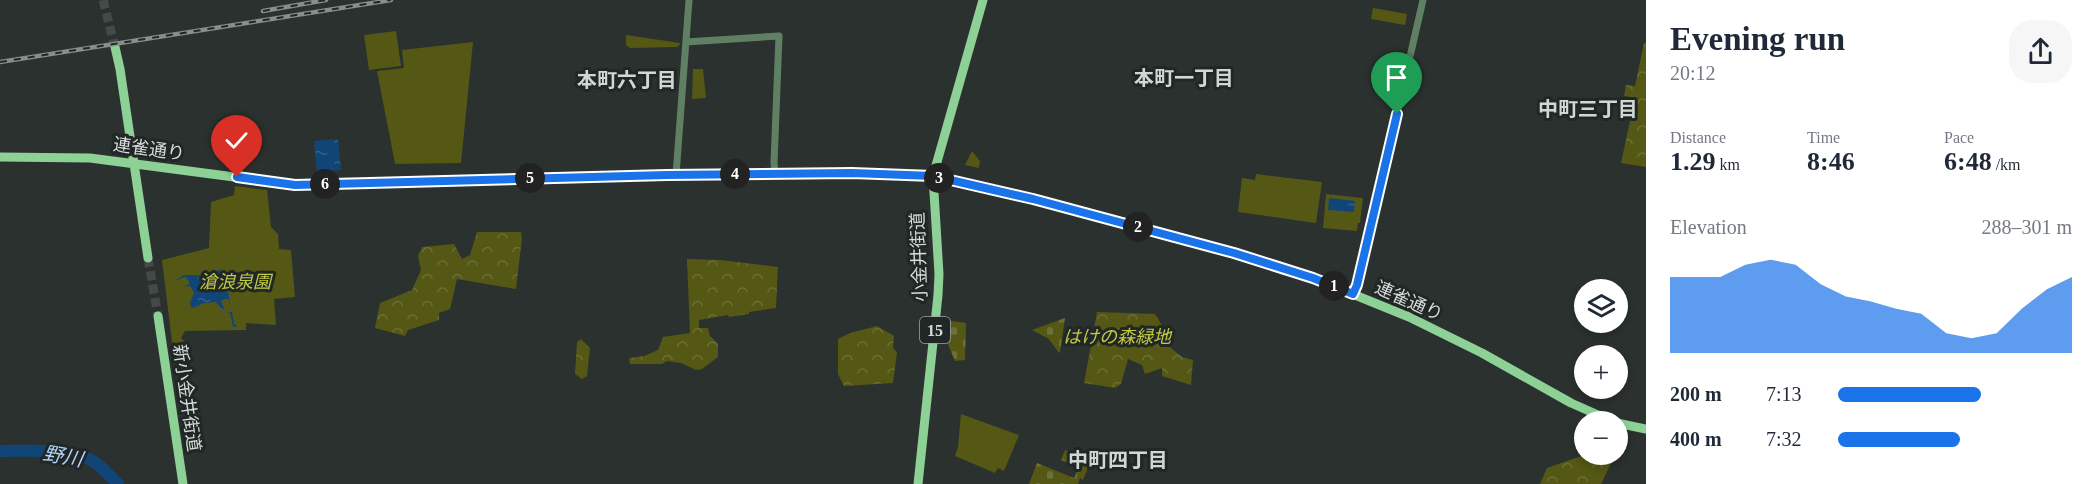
<!DOCTYPE html>
<meta charset="utf-8">
<style>
body{margin:0;font-family:"Times New Roman","Noto Sans JP",serif;background:#f6f6f7;color:#1f2937;height:100vh;display:flex;flex-direction:column;font-size:22px;white-space:nowrap}
*{box-sizing:border-box;margin:0}
p{font-size:20px;color:#747a83}
.icon{flex:none;width:33px;height:33px;fill:none;stroke:currentColor;stroke-width:2;stroke-linecap:round;stroke-linejoin:round}
.map{position:relative;flex:1;overflow:hidden}
.panel{display:flex;flex-direction:column;background:#fff;width:450px}
.panel>*{flex:none}
.tools{position:absolute;left:1574px;top:279px;display:grid;gap:12px}
.tools a{display:grid;place-items:center;width:54px;height:54px;border-radius:50%;background:#fff;box-shadow:0 3px 9px #0003;font-size:30px}
.pin{position:absolute;display:grid;place-items:center;width:51px;height:51px;color:#fff;margin:-62px -26px;border-radius:50% 50% 50% 0;rotate:-45deg;box-shadow:0 0 6px #0007}
.pin .icon{rotate:45deg}
.km{position:absolute;width:30px;height:30px;margin:-15px;border-radius:50%;background:#222;color:#fff;font-size:16px;line-height:30px;text-align:center}
.round{display:grid;place-items:center;flex:none;width:63px;height:63px;border-radius:24px;background:#f6f6f7}
.overview{display:flex;align-items:center;justify-content:space-between;height:102px;padding:0 24px}
h1{font-size:33px;font-weight:800;line-height:45px}
.metrics{display:grid;grid-template-columns:repeat(3,1fr);gap:9px;height:102px;padding:6px 24px}
.metrics div{display:grid;align-content:center}
.metrics b{font-size:26px;font-weight:800}
.metrics small{font-size:16px;font-weight:400}
.metrics p{font-size:16px}
.chart{height:168px;padding:12px 24px}
.chart p{display:flex;justify-content:space-between}
.chart svg{width:100%;height:108px;margin-top:6px;fill:#1a73e8;opacity:.7}
ul{padding:0 24px;list-style:none;font-size:20px}
li{display:grid;grid-template-columns:96px 72px 1fr;align-items:center;height:45px}
li i{height:15px;border-radius:8px;background:#1a73e8}
main{display:flex;flex:1;min-height:0}
.map>svg:first-child{display:block}
.forest{fill:url(#forest-crowns)}
.cemetery{fill:url(#cemetery-stones)}
.green{fill:#545814}
.water{fill:url(#water-ripples)}
.lines{fill:none;stroke-linecap:round;stroke-linejoin:round}
.river{stroke:#114578;stroke-width:12}
.major-tunnel{stroke:#454a49;stroke-width:9;stroke-dasharray:9 4.5;stroke-linecap:butt}
.minor{stroke:#608064;stroke-width:7}
.major{stroke:#8dd196;stroke-width:9}
.rail-casing{stroke:#898e8c;stroke-width:4.5}
.rail{stroke:#212726;stroke-width:2;stroke-dasharray:7;stroke-linecap:butt}
.route-casing{stroke:#fff;stroke-width:12}
.route{stroke:#1a73e8;stroke-width:8}
.labels{text-anchor:middle;dominant-baseline:central;stroke-width:6;stroke-linejoin:round;paint-order:stroke}
.shield{fill:#212726;stroke:#a0a5a4;stroke-width:1.5}
.shield-label{font-size:16px;font-weight:bold;fill:#d7dbda}
.street-label{font-size:18px;fill:#d7dbda;stroke:#212726}
.park-label{font-size:18px;font-style:italic;fill:#c2cb43;stroke:#212726}
.neighbourhood-label{font-size:20px;font-weight:bold;fill:#d0d8d6;stroke:#212726}
.water-label{font-size:20px;font-style:italic;fill:#b1d2f6;stroke:#212726}
</style>
<main>
<div class="map">
<svg width="1646" height="484" viewBox="0 0 1646 484">
<defs>
<pattern id="forest-crowns" width="20" height="18" patternUnits="userSpaceOnUse" patternTransform="scale(1.5)"><rect width="20" height="18" fill="#545814"/><path d="M2 6a3 3 0 1 1 6 0M12 15a3 3 0 1 1 6 0" fill="none" stroke="#6c6f36"/></pattern>
<pattern id="cemetery-stones" width="16" height="16" patternUnits="userSpaceOnUse" patternTransform="scale(1.5)"><rect width="16" height="16" fill="#545814"/><path d="M2 7V4a2 2 0 0 1 4 0v3zM10 15v-3a2 2 0 0 1 4 0v3z" fill="#6c6f36"/></pattern>
<pattern id="water-ripples" width="26" height="14" patternUnits="userSpaceOnUse" patternTransform="scale(1.5)"><rect width="26" height="14" fill="#114578"/><path d="M2 4q2-2 4 0t4 0M15 11q2-2 4 0t4 0" fill="none" stroke="#335f8b"/></pattern>
</defs>
<rect width="100%" height="100%" fill="#2b312f"/>
<path class="forest" d="M1644,43H1646V167L1621,163L1635,98L1624,96L1626,85L1635,86Z
M477,232H521L522,238L516,289L457,279L450,309L439,313V320L408,330L405,336L375,328L380,303L412,290L421,270L418,256L422,247L454,244L462,259L470,255Z
M687,259L720,260L778,267L776,308L749,312V314L729,317L728,315L699,320V328H708L710,336L718,344V357L702,369L696,370L681,363L667,361L662,364H630L629,358L644,356L658,350L663,337L690,333Z
M1097,312L1155,314L1166,332L1160,339L1182,357L1193,360L1191,385L1162,376V368L1145,374L1142,365L1128,359L1121,384L1115,388L1084,383Z
M877,326L894,336L893,348L897,352L893,383L844,386L838,374V339L850,333Z
M581,339L590,348L587,376L582,379L575,374L577,342Z
M1584,455H1615L1601,484H1540L1547,468Z"/>
<path class="cemetery" d="M1065,318L1060,352L1059,353L1049,339L1032,330Z
M943,320L966,323L965,360L955,361L947,342Z
M1065,450L1091,460L1083,480L1080,478L1078,484H1029L1037,463L1074,478L1079,467L1061,460Z"/>
<path class="green" d="M1373,8L1407,14L1405,25L1371,19Z
M396,31L401,66L369,70L364,35Z
M626,35L680,43V44L677,47L630,48L626,45Z
M473,42L461,163L395,164L377,71L404,68L402,50Z
M693,69H703L706,98L692,99Z
M972,151L980,161L979,168L965,165Z
M1256,174L1322,182L1316,223L1238,212L1242,178L1255,180Z
M235,186L267,190L271,227L278,234L279,249L291,250L295,297L274,299L276,325L246,323V330L185,331L181,338L184,341L182,346L172,342L162,260L209,248L211,202L234,195Z
M1326,194L1363,198L1360,223H1358L1357,231L1323,228Z
M961,414L1019,435L1004,471L998,468L995,473L955,456L958,447Z"/>
<path class="water" d="M338,139L341,170L317,172L314,141Z
M1329,198L1355,201L1354,212L1328,210Z
M220,266L221,285L228,290L230,305L228,299H224L221,301L225,311L232,312L234,323L237,327H233L230,313L223,311L216,302L204,303L193,308L191,307L190,302L194,293L190,286L184,287L189,284V281L185,277L174,281L184,275H199L219,270Z"/>
<g class="lines">
<path class="river" d="M0,451C27,451 64,448 89,459C101,464 109,476 118,484"/>
<path class="major-tunnel" d="M103,0L115,47
M148,258L158,316"/>
<path class="minor" d="M686,42L779,36L774,163L775,174
M676,175L689,0
M1353,294L1395,122L1423,0"/>
<path class="major" d="M115,47L120,69L148,258
M0,157L90,158L295,185L667,175L852,173L933,176L1033,199L1191,241L1252,258L1313,278L1409,317L1482,353L1571,403L1614,422
M158,316L183,484
M1617,423L1646,429
M918,484L938,295L939,274L933,176L983,0"/>
<defs>
<path id="rail" d="M263,11L326,0
M0,62L391,0"/>
</defs>
<use href="#rail" class="rail-casing"/>
<use href="#rail" class="rail"/>
</g>
<g class="lines">
<defs>
<path id="route" d="M237,177L295,185L667,175L852,173L933,176L1033,199L1234,253L1313,278L1353,294L1357,285L1397,114"/>
</defs>
<use href="#route" class="route-casing"/>
<use href="#route" class="route"/>
</g>
<g class="labels">
<rect class="shield" x="920" y="317" width="30" height="26" rx="4.5"/>
<g class="shield-label">
<text x="935" y="330">15</text>
</g>
<g class="street-label">
<text transform="translate(149 149) rotate(8)">連雀通り</text>
<text transform="translate(919 257) rotate(-92)">小金井街道</text>
<text transform="translate(1409 301) rotate(24)">連雀通り</text>
<text transform="translate(187 398) rotate(82)">新小金井街道</text>
</g>
<g class="park-label">
<text x="235" y="282">滄浪泉園</text>
<text x="1117" y="337">はけの森緑地</text>
</g>
<g class="neighbourhood-label">
<text x="1184" y="78">本町一丁目</text>
<text x="627" y="80">本町六丁目</text>
<text x="1588" y="109">中町三丁目</text>
<text x="1118" y="460">中町四丁目</text>
</g>
<g class="water-label">
<text transform="translate(63 456) rotate(10)">野川</text>
</g>
</g>
</svg>
<div class="tools">
<a><svg class="icon" aria-label="layers" viewBox="0 0 24 24"><path d="M12 4l9 5-9 5-9-5zM3 14l9 5 9-5"/></svg></a>
<a>+</a>
<a>−</a>
</div>
<div class="pin" style="left:1397px;top:114px;background:#1e9e55"><svg class="icon" aria-label="arrive" viewBox="0 0 24 24"><path d="M6 21V4h12l-3 4 3 4H6"/></svg></div>
<div class="pin" style="left:237px;top:177px;background:#d93025"><svg class="icon" aria-label="check" viewBox="0 0 24 24"><path d="M5 12l5 5 9-10"/></svg></div>
<b class="km" style="left:1334px;top:286px">1</b>
<b class="km" style="left:1138px;top:227px">2</b>
<b class="km" style="left:939px;top:178px">3</b>
<b class="km" style="left:735px;top:174px">4</b>
<b class="km" style="left:530px;top:178px">5</b>
<b class="km" style="left:325px;top:184px">6</b>
</div>
<section class="panel">
<div class="overview"><div><h1>Evening run</h1><p>20:12</p></div><a class="round"><svg class="icon" aria-label="share" viewBox="0 0 24 24"><path d="M12 15V3M7 8l5-5 5 5M5 13v7h14v-7"/></svg></a></div>
<div class="metrics">
<div><p>Distance</p><b>1.29<small> km</small></b></div>
<div><p>Time</p><b>8:46</b></div>
<div><p>Pace</p><b>6:48<small> /km</small></b></div>
</div>
<div class="chart"><p><span>Elevation</span>288–301 m</p>
<svg viewBox="0 0 160 44" preserveAspectRatio="none"><path d="M0 44V13L10 13L20 13L30 8L40 6L50 8L60 16L70 21L80 23L90 26L100 28L110 36L120 38L130 36L140 26L150 18L160 13V44z"/></svg>
</div>
<ul>
<li><b>200 m</b>7:13<i style="width:61%"></i></li>
<li><b>400 m</b>7:32<i style="width:52%"></i></li>
</ul>
</section>
</main>
